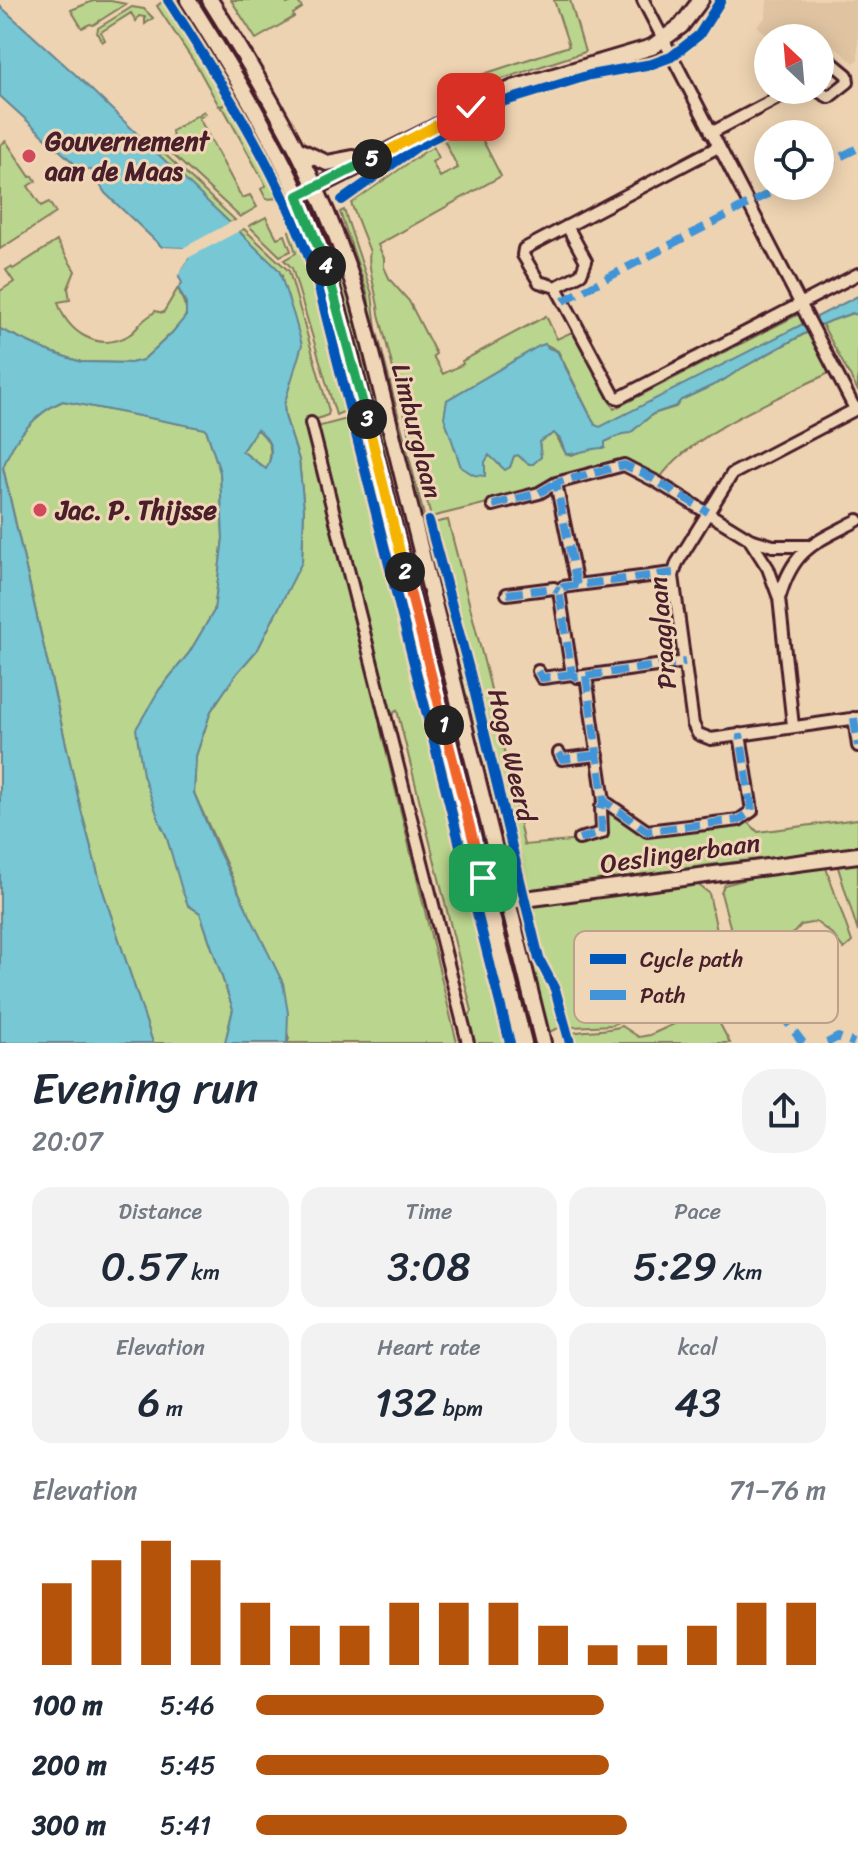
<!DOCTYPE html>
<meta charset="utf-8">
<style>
body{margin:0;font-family:Sriracha,sans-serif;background:#f2f2f3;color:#1f2937;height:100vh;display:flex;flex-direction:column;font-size:30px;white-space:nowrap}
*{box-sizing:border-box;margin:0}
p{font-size:26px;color:#747a83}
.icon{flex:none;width:44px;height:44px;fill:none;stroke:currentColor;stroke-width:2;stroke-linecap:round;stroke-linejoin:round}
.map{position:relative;height:1043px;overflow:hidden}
.drawer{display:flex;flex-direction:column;background:#fff;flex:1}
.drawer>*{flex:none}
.needle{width:52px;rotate:334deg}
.buttons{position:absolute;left:754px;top:24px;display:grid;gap:16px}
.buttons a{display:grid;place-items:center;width:80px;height:80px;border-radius:50%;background:#fff;box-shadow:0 4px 20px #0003;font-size:40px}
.pin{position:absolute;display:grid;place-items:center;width:68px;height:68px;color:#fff;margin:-34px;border-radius:16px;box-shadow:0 4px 12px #0006}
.km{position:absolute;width:40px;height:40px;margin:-20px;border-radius:50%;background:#222;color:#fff;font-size:22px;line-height:40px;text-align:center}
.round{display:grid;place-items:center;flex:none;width:84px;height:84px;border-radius:32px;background:#f2f2f3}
.summary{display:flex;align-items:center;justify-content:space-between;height:136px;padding:0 32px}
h1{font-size:44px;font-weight:600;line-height:60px}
.metrics{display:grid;grid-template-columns:repeat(3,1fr);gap:12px;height:136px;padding:8px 32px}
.metrics div{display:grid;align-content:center;border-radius:20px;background:#f2f2f3;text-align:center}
.metrics b{font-size:40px;font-weight:600}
.metrics small{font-size:22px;font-weight:400}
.metrics p{font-size:22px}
.chart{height:224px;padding:16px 32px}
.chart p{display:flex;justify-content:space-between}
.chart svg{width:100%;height:144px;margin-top:8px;stroke:#b45309;stroke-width:6}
ul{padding:0 32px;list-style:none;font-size:26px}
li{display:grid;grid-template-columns:128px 96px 1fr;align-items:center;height:60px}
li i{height:20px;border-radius:10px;background:#b45309}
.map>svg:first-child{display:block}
.built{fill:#e0c4a2}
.green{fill:#bad58d;stroke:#827a5c;stroke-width:2;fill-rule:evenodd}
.water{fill:#78c7d5;stroke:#668491;stroke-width:2;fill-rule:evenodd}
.pier{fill:#edd3b1}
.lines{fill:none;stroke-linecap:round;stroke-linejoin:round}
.street-casing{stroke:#4a1f2b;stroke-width:16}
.secondary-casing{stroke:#4a1f2b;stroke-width:20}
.street{stroke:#eed6b6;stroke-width:10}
.secondary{stroke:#eed6b6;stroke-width:14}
.quiet{stroke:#4194d7;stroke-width:8;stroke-dasharray:16 8;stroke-linecap:butt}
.cycleway-casing{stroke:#eed6b6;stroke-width:15}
.cycleway{stroke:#0057b8;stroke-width:10}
.split-1-casing{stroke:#fff;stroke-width:16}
.split-2-casing{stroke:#fff;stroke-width:16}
.split-3-casing{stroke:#fff;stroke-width:16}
.split-4-casing{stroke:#fff;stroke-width:16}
.split-5-casing{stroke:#fff;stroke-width:16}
.split-6-casing{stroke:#fff;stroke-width:16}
.split-1{stroke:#f0652b;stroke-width:10}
.split-2{stroke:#f0652b;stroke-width:10}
.split-3{stroke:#f5b400;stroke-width:10}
.split-4{stroke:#22a559;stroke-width:10}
.split-5{stroke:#22a559;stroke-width:10}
.split-6{stroke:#f5b400;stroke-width:10}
.poi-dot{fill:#d1495b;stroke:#eed6b6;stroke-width:3}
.labels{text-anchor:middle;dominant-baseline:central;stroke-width:6;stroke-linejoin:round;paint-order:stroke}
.poi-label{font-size:26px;font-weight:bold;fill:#4a1f2b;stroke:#eed6b6;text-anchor:start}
.street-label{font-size:26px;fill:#4a1f2b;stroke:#eed6b6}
.key{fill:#eed6b6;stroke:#bd9f8c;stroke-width:2}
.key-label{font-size:22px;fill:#4a1f2b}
</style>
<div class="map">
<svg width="858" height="1043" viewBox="0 0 858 1043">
<rect width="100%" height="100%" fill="#edd3b1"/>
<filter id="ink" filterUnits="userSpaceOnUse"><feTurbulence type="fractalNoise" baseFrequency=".0125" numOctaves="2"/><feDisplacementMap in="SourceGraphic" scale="16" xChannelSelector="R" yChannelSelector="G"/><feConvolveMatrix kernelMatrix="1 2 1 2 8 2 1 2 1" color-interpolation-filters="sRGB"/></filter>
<g filter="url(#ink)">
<path class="built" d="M767,0H858V59L854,63L828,41L820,50V38H770L757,26L766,17Z"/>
<path class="green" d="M172,0H181L250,109L291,189L287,195L244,113Z
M231,0H284L287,4L297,0L302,8L293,14L294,17L256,39Z
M554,0H570L585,52L468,90L464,82L465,80L569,46Z
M93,1H111L126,4L93,25L90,24L82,28L71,10Z
M163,1L245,131L279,198L266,199L261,189L266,186L225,111L221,108L224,105L219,106L198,68L157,6Z
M132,7L144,9L153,18L145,24V17L139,16L136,21L131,13L101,32L105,40L102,42L97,33L98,28Z
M204,111L206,114L199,118L242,198L250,195L257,207L240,217L170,152L174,146L172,131Z
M475,125L501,176L378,245L384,258V267L390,280L409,301L436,354L433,356L443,374L463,364L462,361L546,316L557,339L574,331L614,409L799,314L804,324L617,419L630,433L653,414L676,407L681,400L722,381L742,368L808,332L829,373C779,398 691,433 660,478L627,460L550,480L536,491L431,517L379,314C378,297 366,264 370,252L351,203L433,146L439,158L432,162L440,177L458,168L444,140ZM545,344L558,351L595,425L616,437L572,455L566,454L555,433L539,442L541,457L523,460L518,455L514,456L510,467L499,465L492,455L486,458L485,462L447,400Z
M6,141L30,177L33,176L36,181L28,186L41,206L49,202L56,213L0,249V145Z
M145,143L155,145L235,220L230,223Z
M291,204H297L316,247L520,1039L514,1040L327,303L310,249Z
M344,210L372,294L376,328L519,887L511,880L508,869L372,329L368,295L340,212Z
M266,217L277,238L285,235L291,251L280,256L249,226Z
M325,218L348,284L499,895L493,887L470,800L461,783L314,222Z
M244,229L289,271L329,411L328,415L317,419V427L347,419L505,1043H474L466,1021L472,1011L397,710L380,726L457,1043H287L289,1039L251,919L194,793L196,756L211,711L236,674L258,649L302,561L304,510L299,460L285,416L284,405L291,380L282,275L239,231Z
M295,229L321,303L348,410L336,415L292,268L284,260L296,253L289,231Z
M57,241L75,271L68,288L70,300L58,302C66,332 99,353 129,335C137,330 140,322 148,317C150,315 153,314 155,311L163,313L178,288L187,311L183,322L156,348L143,360L131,363L81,362L48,351L0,329V291L14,282L6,270L11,267L13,269Z
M853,313L858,315V391L822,324Z
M63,401L206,429L220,472L223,538L214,611L189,653L159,690L161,825L166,835L188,905L200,913L233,1009L225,1043H153L101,885L81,810L3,467C12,440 36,412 63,401Z
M257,429C272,442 273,451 267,470L242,451Z
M448,520L490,685L524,845L607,838L605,811L608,809L646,835L746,820L758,832L858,819V849L709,865L534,891L524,889L476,688L433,523Z
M858,861V932L837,864Z
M825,865L852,942L844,949L832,934L816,922L801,925L790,937L738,956L721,893L724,885L786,869Z
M697,884L709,893L718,936L667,950L668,955L719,942L721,957L714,961L711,954L657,976L623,993L625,1000H619V1021L613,1025L572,1027L566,1024L558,992L542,961L528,906L544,902Z
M524,909C529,925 532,942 537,958C544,979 569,1006 559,1028L544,1034L518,924Z
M505,911L538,1035L526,1038L499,920Z
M711,1007L730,1043H574L572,1033C589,1029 606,1032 622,1026L639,1037L650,1035Z"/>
<path class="water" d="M0,6L77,76L279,270L294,316L302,345L284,405L285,416L299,460L304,510L302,562L258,649L236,674L211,711L196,756L194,793L217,848L283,983L288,1013L287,1043H225L233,1009L200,913L188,905L182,890L166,835L161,825L143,775L136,729L159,690L189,653L214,611L223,538L220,472L206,429L63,401C36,412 12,440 3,468L81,810L101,885L153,1043H0V329L48,351L81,362L131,363L143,360L171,334L186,316V303L178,288L182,283L178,274L188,258L183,248L162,247L105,193L91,170L78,167L0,96ZM257,429C272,441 275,452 266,469L242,451Z
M858,296V315L852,313L822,324L742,368L722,381L681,400L676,406L653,414L630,433L622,434L605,442V448C591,447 579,455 566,454L560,439L554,433L539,442L541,457L533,464H528L518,455L514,456L510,467L505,470L489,455L485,462V476L474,475L461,467L444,417L447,400L539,346L545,344L548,348L557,351L595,425L600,427Z"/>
<path class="pier" d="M233,221L243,229L188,258L178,276L175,271L183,258L180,252L165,251L162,247L183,248Z"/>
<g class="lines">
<defs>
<path id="street" d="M643,0L855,409
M816,90L829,97L848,82L847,75L830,61L820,69
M711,133L793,90
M567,226L586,261L581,274L556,287L539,282L523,255L524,249L718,147
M556,287L615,397L619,398L858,274
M858,408L732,474L677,563L673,576L693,724L698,734L711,739L858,718
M311,423L468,1043
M493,505L539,493L556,483
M750,540L768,568L779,598L793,726
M673,573L577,585L563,587L559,591L572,674L577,677L685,662
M577,585L556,483L624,465L657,482L750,539L773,546H808
M507,594L554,588L559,591
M780,596C794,547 817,542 858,520
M538,671L542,678L572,674
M586,676L604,801L647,831L739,820L752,811L740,734
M854,718L858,746
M559,753L562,759L598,755
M579,839L602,833L601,807L604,801"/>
<path id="secondary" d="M188,0C232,70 277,142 309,220C324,257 335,297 346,336L524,1043
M210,0C274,102 334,204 364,321L543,1043
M299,150L327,163L353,158
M309,191L513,88L652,47L681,26L701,0
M502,902L858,855"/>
</defs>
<use href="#street" class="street-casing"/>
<use href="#secondary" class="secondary-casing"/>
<use href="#street" class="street"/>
<use href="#secondary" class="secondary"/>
<path class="quiet" d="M820,167L858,148
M563,301L783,186
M493,505L539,493L556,483
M673,573L577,585L563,587L559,591L572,674L577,677L685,662
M577,585L556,483L624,465L643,473L708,512
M507,594L554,588L559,591
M538,671L542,678L572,674
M586,676L604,801L647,831L739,820L752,811L740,734
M854,718L858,746
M559,753L562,759L598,755
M579,839L602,833L601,807L604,801
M741,985L781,1014L803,1043
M827,1043L838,1037L854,1043"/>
<defs>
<path id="cycleway" d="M168,0C226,90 283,178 317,280L510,1043
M342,200L418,146L502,102L590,75L652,64L671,57L699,35L721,0
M429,521L470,673L539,959L555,989L570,1043"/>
</defs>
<use href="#cycleway" class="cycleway-casing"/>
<use href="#cycleway" class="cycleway"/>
</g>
</g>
<g class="lines" filter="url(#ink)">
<defs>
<path id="split-1" d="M444,725L483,878"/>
<path id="split-2" d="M405,572L444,725"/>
<path id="split-3" d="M367,419L405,572"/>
<path id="split-4" d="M326,266L367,419"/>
<path id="split-5" d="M326,266L298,196L372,159"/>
<path id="split-6" d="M372,159L471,107"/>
</defs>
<use href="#split-1" class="split-1-casing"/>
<use href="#split-2" class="split-2-casing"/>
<use href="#split-3" class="split-3-casing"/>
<use href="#split-4" class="split-4-casing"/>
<use href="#split-5" class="split-5-casing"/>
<use href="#split-6" class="split-6-casing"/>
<use href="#split-1" class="split-1"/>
<use href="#split-2" class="split-2"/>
<use href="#split-3" class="split-3"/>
<use href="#split-4" class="split-4"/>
<use href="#split-5" class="split-5"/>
<use href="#split-6" class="split-6"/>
</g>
<g class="poi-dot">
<circle cx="29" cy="156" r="8"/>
<circle cx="40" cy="510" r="8"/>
</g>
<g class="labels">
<g class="poi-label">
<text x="45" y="141">Gouvernement<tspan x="45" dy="30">aan de Maas</tspan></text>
<text x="56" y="510">Jac. P. Thijsse</text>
</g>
<g class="street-label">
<text transform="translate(417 431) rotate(76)">Limburglaan</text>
<text transform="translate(662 633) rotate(-95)">Praaglaan</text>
<text transform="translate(512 755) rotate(77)">Hoge Weerd</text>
<text transform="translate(680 853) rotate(-8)">Oeslingerbaan</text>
</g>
</g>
<rect x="574" y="931" width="264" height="92" rx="12" class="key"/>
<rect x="590" y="954" width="36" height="10" fill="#0057b8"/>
<rect x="590" y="990" width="36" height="10" fill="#4194d7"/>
<g class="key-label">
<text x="640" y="967">Cycle path</text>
<text x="640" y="1003">Path</text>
</g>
</svg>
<div class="buttons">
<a><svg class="needle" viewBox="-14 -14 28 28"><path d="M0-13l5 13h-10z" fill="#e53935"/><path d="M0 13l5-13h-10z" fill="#747a83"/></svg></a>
<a><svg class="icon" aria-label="locate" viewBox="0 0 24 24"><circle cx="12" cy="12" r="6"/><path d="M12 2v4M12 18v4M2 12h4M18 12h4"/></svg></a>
</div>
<div class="pin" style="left:483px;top:878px;background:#1e9e55"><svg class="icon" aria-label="arrive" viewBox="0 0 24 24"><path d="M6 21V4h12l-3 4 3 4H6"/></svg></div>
<div class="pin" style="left:471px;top:107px;background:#d93025"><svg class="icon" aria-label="check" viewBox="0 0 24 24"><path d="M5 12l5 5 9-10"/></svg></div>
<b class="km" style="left:444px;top:725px">1</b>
<b class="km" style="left:405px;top:572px">2</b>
<b class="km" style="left:367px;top:419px">3</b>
<b class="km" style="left:326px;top:266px">4</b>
<b class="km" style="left:372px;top:159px">5</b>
</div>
<section class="drawer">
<div class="summary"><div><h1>Evening run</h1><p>20:07</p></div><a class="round"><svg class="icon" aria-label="share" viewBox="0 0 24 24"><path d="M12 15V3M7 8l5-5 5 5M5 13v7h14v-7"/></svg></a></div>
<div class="metrics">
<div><p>Distance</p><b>0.57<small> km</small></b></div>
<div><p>Time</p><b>3:08</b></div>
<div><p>Pace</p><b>5:29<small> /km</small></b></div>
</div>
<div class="metrics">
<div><p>Elevation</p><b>6<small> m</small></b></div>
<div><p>Heart rate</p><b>132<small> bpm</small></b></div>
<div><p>kcal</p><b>43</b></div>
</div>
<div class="chart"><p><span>Elevation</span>71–76 m</p>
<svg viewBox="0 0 160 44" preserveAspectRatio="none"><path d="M5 44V19M15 44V12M25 44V6M35 44V12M45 44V25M55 44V32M65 44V32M75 44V25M85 44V25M95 44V25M105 44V32M115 44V38M125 44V38M135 44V32M145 44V25M155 44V25"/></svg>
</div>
<ul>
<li><b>100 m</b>5:46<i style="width:61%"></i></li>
<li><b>200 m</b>5:45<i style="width:62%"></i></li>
<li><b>300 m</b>5:41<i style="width:65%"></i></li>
</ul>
</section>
